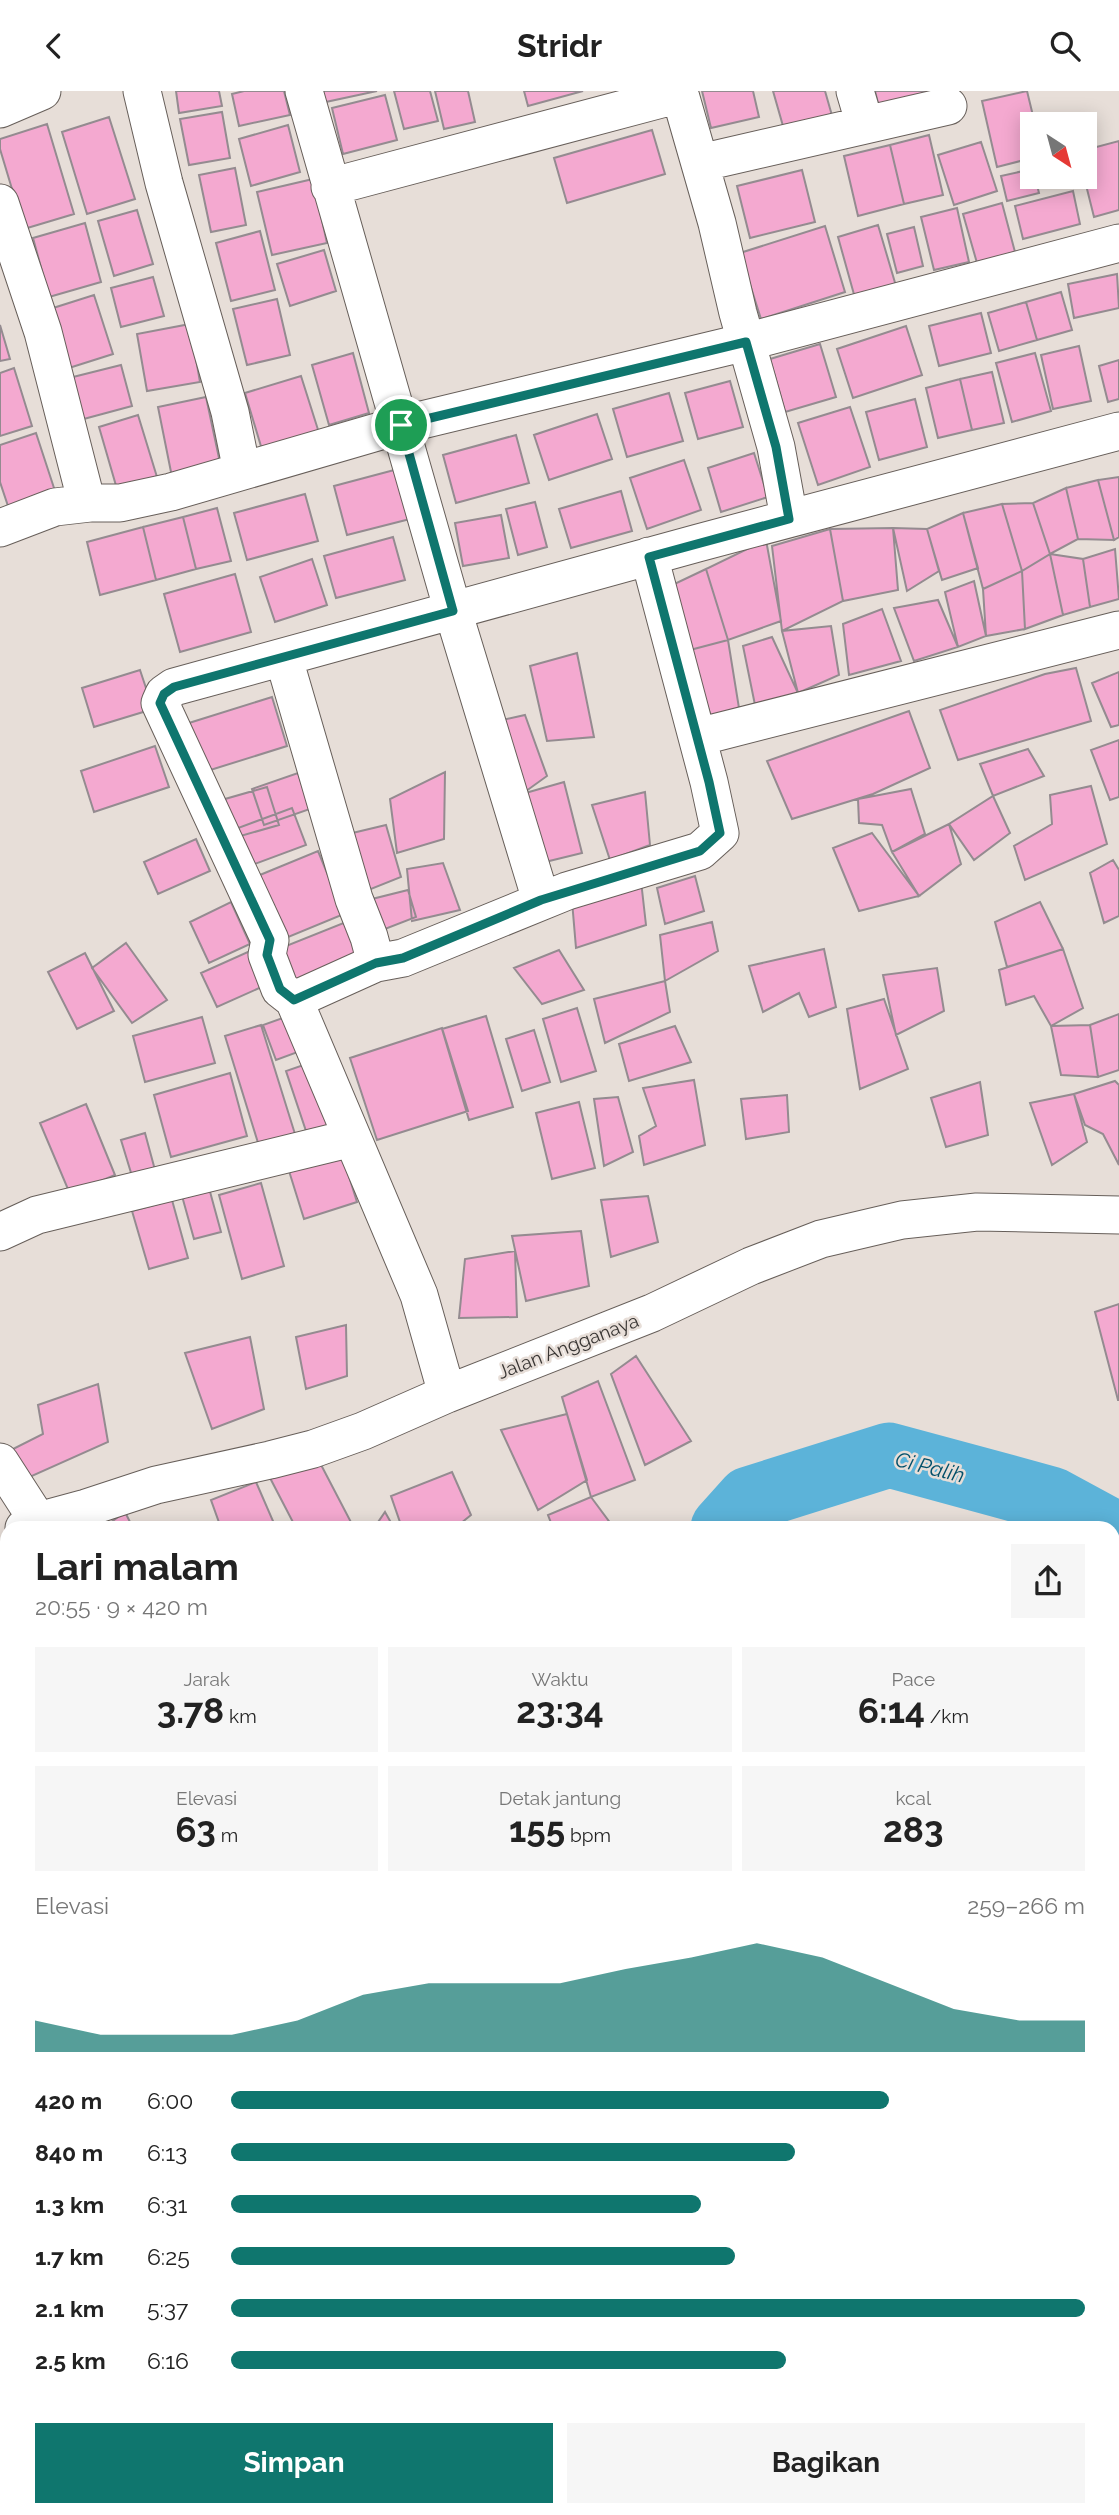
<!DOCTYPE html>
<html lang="id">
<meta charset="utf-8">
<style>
body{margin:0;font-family:Raleway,sans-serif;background:#f6f6f6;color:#222;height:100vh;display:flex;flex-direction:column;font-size:26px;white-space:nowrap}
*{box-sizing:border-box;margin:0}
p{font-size:23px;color:#767676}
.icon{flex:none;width:38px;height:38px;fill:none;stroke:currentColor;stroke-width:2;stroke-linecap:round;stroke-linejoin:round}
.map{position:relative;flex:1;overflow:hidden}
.drawer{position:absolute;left:0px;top:1430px;width:1120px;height:996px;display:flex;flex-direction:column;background:#fff;border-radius:21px 21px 0 0;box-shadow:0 4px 18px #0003}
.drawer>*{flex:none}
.needle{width:46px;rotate:144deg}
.tools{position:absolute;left:1020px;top:21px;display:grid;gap:14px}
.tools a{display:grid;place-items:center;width:77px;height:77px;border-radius:0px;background:#fff;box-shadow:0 4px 18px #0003;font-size:35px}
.pin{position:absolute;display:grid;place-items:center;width:60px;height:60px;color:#fff;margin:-30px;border:4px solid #fff;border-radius:50%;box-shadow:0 2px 7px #0007}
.round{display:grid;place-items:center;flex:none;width:74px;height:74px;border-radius:0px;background:#f6f6f6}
.overview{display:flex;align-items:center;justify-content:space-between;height:119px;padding:0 35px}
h1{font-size:38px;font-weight:700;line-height:52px}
.metrics{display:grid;grid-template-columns:repeat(3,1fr);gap:10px;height:119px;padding:7px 35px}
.metrics div{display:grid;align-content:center;border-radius:0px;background:#f6f6f6;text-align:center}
.metrics b{font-size:35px;font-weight:700}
.metrics small{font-size:19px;font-weight:400}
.metrics p{font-size:19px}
.chart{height:196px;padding:14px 35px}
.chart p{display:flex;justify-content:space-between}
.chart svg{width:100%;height:126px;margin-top:7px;fill:#0f766e;opacity:.7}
.button{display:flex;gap:14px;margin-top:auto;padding:14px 35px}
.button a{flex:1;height:80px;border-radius:0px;background:#0f766e;color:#fff;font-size:28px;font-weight:700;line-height:80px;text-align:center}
.button a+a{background:#f6f6f6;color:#222}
ul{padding:0 35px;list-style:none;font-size:23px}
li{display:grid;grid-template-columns:112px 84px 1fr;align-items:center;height:52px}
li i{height:18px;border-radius:9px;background:#0f766e}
header{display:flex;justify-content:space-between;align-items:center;height:91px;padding:0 35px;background:#fff;font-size:32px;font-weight:700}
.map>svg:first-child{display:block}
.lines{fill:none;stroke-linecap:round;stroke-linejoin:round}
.river{stroke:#5cb3d9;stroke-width:65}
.building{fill:#f4a9d0;stroke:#948b90;stroke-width:2}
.minor-casing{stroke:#675f5a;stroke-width:39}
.minor{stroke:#fff;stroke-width:37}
.route-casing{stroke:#fff;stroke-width:14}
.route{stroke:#0f766e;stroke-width:9}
.labels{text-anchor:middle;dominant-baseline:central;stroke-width:5;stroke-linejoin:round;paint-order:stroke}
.street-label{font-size:19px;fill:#393634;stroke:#e7ded8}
.water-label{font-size:21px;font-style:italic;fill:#03506a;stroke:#e7ded8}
</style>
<header><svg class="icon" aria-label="back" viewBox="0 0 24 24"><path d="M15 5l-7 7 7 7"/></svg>Stridr<svg class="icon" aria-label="search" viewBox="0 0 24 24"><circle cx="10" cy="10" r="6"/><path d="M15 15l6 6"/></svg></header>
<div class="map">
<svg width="1119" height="2424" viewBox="0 0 1119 2424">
<rect width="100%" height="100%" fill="#e7ded8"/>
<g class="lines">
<path class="river" d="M723,1437L749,1408L889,1364L1051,1408L1105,1437
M0,2090L7,2085"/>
</g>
<path class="building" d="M176,0H219L222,15L179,22Z
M244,0H284L290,24L239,35L232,3Z
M318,0H377L321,12Z
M394,0H430L438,30L404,38Z
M435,0H468L475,31L444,38Z
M524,0H583L528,15Z
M702,0H753L759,26L711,37Z
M773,0H825L833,28L785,42Z
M875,0H937L879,16Z
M1027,0L1035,33H1032V67L997,76L982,10Z
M385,4L397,49L343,63L332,17Z
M222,21L230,67L189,74L180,28Z
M109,26L135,108L87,123L62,41Z
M47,33L74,123L24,138L0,58V48Z
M288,34L300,81L251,95L239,48Z
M652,39L665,83L567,112L554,67Z
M929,44L943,104L904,113L890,54Z
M1119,50V119L1094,126L1084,86L1085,59Z
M981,51L997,100L954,114L938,64Z
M890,54L904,113L858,125L844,65Z
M235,77L246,134L211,141L199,84Z
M1032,78V86H1035L1039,102L1007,110L1001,85Z
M802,79L815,131L750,147L737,95Z
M313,88L327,152L272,164L257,101Z
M1073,100L1080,133L1023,148L1015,115Z
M1002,112L1015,161L977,172L963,123Z
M957,117L969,171L934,179L921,126Z
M137,119L153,173L114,185L98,130Z
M85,132L101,191L49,206L33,147Z
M878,134L896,195L855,207L838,146Z
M825,135L845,201L761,228L740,162Z
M914,136L923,175L897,182L887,143Z
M260,140L275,199L231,210L216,152Z
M324,159L336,200L290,215L277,173Z
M1117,183L1119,217L1074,227L1068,193Z
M153,186L164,225L121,236L111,197Z
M1061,201L1072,239L1037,249L1026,211Z
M94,204L113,263L69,277L50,218Z
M277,208L290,264L247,274L233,218Z
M1026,211L1037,249L999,260L988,222Z
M981,222L991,262L939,275L929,235Z
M190,233L200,291L147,300L137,243Z
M0,234L10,268L0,270Z
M906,235L922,284L853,307L837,258Z
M820,253L836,306L785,321L770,268Z
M1079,255L1091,310L1053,318L1041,264Z
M353,262L369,322L329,334L312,274Z
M1035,262L1051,320L1012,331L996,272Z
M1119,269V308L1108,311L1099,275Z
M121,274L132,315L80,329L69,287Z
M14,277L32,335L0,345V282Z
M992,281L1004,332L972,339L960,288Z
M301,285L320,345L263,362L245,302Z
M960,288L972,339L938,347L926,297Z
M730,290L743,336L698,348L685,302Z
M669,302L683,350L627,366L613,318Z
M206,306L222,381L173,391L158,316Z
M915,308L927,356L879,369L866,321Z
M850,316L870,376L818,394L798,332Z
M597,323L612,368L549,389L534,344Z
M138,324L157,386L117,398L99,336Z
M36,342L55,400L8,415L0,391V354Z
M516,344L529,392L456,412L443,364Z
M754,362L768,406L721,421L708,377Z
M684,369L701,419L647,438L630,387Z
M398,378L410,428L347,444L334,395Z
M1119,386V446L1114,449L1098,389Z
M1098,389L1114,449L1078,448L1066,397Z
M1066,397L1078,448L1050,463L1033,412Z
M621,400L632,440L571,457L559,418Z
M305,403L318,450L247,469L234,422Z
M535,411L547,456L518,464L506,418Z
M1033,412L1050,463L1022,480L1002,413Z
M1002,413L1022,480L983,498L963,422Z
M217,417L231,470L196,478L183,426Z
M963,422L978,477L942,489L927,438Z
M501,424L509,467L463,475L455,432Z
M183,426L196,478L156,489L143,436Z
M143,436L156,489L100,504L87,451Z
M893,437L927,438L939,480L907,500Z
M893,437L898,499L843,510L830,438Z
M830,438L843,510L782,540L772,455Z
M393,446L405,489L336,507L324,465Z
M766,449L781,530L728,549L706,478Z
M1115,458L1119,508L1090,516L1083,468Z
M1050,463L1083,468L1090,516L1063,524Z
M1050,463L1063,524L1025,538L1022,480Z
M312,468L327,514L275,531L260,486Z
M706,478L728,549L690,559L668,496Z
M1022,480L1025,538L986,545L983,498Z
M235,483L251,541L180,561L164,503Z
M974,490L986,545L958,556L945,501Z
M938,509L958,556L914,570L894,517Z
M882,518L901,570L849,584L843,533Z
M831,535L839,584L798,602L782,540Z
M772,546L798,602L755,614L743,555Z
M728,549L739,617L711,626L690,559Z
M577,562L594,646L547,650L530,575Z
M1076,577L1091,630L958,669L940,619L1045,583Z
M140,579L153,618L94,636L82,597Z
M1119,581V634L1111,636L1092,592Z
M272,606L287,655L204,681L189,632Z
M909,620L930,677L873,703L792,728L767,670Z
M525,624L547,685L522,703L498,630Z
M1119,649V706L1110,709L1091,659Z
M155,655L169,696L94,721L81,680Z
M1028,658L1044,685L993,705L980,673Z
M445,681L444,748L397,762L390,708Z
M298,682L310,718L264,734L252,698Z
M564,691L582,762L541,772L522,703Z
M1091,695L1107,753L1025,789L1014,755L1052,733L1050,704Z
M267,696L279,734L237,746L225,708Z
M911,698L925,743L892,761L882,734L859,732L858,708Z
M645,701L650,754L610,769L592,714Z
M993,705L1010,742L974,769L949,733Z
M292,717L306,754L252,774L238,737Z
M949,733L961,773L919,805L892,761Z
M386,734L401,786L361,802L344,744Z
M872,742L919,805L859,820L833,757Z
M196,748L210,780L158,803L144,771Z
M318,760L344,823L281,849L255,786Z
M1113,769L1119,779V825L1104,832L1090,782Z
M443,772L460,819L412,830L407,778Z
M695,785L704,820L665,833L657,797Z
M641,790L646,834L576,857L572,810Z
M408,799L416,826L385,838L372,808Z
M231,811L250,853L209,872L190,831Z
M1040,811L1063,858L1007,876L995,831Z
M346,831L360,868L296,894L281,857Z
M712,831L718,860L665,890L660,844Z
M126,852L167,909L132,932L92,877Z
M259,856L275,890L217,916L201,882Z
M824,858L836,916L809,926L799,902L763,921L749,875Z
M1063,858L1083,917L1051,935L1034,905L1006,914L999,879Z
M559,859L584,899L542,913L514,877Z
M85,862L114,920L77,938L48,881Z
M937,877L944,920L896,944L883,884Z
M665,890L670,921L605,952L594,908Z
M884,908L908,978L860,998L847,918Z
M577,917L596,980L561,991L543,928Z
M294,923L306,958L276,969L263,934Z
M1119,923V979L1098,986L1090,934Z
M486,925L513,1016L469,1029L442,938Z
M202,926L215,972L145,991L133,945Z
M261,934L295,1043L259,1055L225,945Z
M1090,934L1098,986L1061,984L1051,935Z
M675,935L691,971L629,990L619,953Z
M442,937L468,1020L377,1049L350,967Z
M534,939L550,991L522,1000L506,948Z
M315,970L336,1033L307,1043L286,980Z
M230,982L247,1045L171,1066L154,1004Z
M694,989L705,1054L644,1074L639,1045L656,1035L643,997Z
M1115,990L1119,994V1074L1103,1043L1085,1034L1074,1003Z
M980,991L988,1044L946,1056L931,1007Z
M1074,1003L1087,1051L1052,1074L1030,1012Z
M787,1004L789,1041L746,1048L741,1008Z
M618,1006L633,1061L604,1075L594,1008Z
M579,1011L595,1077L552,1088L536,1022Z
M86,1013L115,1084L70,1103L40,1032Z
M145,1042L155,1079L132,1085L121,1049Z
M342,1063L357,1111L304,1128L289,1080Z
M261,1092L284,1175L242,1188L219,1104Z
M209,1097L221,1141L194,1148L182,1105Z
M648,1105L658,1151L611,1166L601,1109Z
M172,1109L188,1167L149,1178L132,1120Z
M581,1140L589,1195L526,1210L512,1145Z
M515,1160L517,1226L459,1227L465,1168Z
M1119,1213V1309H1118L1095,1221Z
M346,1234L347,1285L306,1298L296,1246Z
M250,1246L264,1318L212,1338L185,1262Z
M636,1265L691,1350L645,1374L611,1283Z
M598,1290L635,1389L591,1406L562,1306Z
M98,1293L108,1351L23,1389L13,1358L43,1343L38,1314Z
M567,1323L587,1389L538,1419L501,1339Z
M318,1368L354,1437H296L268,1383Z
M452,1381L471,1424L455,1437H402L391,1405Z
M256,1391L276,1437H221L211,1409Z
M591,1406L614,1437H553L548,1424Z
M125,1421L133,1437H103Z
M385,1421L394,1437H374Z
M1113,2285L1119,2303V2353L1113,2355Z"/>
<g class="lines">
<defs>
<path id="minor" d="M142,0L164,92L230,321L242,380
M304,0L453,520L541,809
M679,0L717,132L738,222L776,356L789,427
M855,0L865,34
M0,18L42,0
M700,72L948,15
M330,96L680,3
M0,112L43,241L84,401L90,412L55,416L0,437
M90,412H120L171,401L401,334L746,251L1119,152
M284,568L354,808L369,846L376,872L403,867L567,800L700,760L720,742L709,691L649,465
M698,646L1119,539
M376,872L294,909L280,898L267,864L270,849L160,612L164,603L174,596L698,452L1119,340
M294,909L419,1204L447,1303
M0,1141L37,1124L352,1047
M0,1371L38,1430
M24,1437L38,1430L86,1417L156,1394L270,1369L313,1358L363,1340L447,1303L652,1222L751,1175L821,1148L902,1129L977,1121L1119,1124"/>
</defs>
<use href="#minor" class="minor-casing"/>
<use href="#minor" class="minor"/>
</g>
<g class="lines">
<defs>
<path id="route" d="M746,251L776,356L789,428L649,466L709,691L720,742L700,760L541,809L403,867L376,872L294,909L280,898L267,864L270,849L160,612L164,603L174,596L453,520L401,334Z"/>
</defs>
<use href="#route" class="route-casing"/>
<use href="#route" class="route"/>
</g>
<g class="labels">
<g class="street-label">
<text transform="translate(568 1255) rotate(-21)">Jalan Angganaya</text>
</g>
<g class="water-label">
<text transform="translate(930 1376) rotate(14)">Ci Palih</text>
</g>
</g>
</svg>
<div class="tools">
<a><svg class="needle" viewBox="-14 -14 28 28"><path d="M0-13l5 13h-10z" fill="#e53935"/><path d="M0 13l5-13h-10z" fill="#767676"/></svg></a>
</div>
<div class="pin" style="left:401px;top:334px;background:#1e9e55"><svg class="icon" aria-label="arrive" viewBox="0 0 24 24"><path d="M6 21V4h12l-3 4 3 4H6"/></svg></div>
<section class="drawer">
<div class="overview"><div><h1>Lari malam</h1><p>20:55 · 9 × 420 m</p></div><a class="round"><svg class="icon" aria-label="share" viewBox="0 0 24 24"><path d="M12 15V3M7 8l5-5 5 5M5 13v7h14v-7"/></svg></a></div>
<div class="metrics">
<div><p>Jarak</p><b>3.78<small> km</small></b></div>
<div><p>Waktu</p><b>23:34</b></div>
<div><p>Pace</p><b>6:14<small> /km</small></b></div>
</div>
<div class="metrics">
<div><p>Elevasi</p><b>63<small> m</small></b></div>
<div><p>Detak jantung</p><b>155<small> bpm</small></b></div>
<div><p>kcal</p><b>283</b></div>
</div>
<div class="chart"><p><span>Elevasi</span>259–266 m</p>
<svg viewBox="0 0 160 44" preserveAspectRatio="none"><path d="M0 44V33L10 38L20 38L30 38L40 33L50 24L60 20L70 20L80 20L90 15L100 11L110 6L120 11L130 20L140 29L150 33L160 33V44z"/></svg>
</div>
<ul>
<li><b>420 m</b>6:00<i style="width:77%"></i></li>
<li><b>840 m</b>6:13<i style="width:66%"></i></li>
<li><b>1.3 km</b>6:31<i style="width:55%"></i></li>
<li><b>1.7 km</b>6:25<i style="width:59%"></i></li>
<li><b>2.1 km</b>5:37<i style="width:100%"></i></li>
<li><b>2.5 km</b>6:16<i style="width:65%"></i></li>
</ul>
<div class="button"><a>Simpan</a><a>Bagikan</a></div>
</section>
</div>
